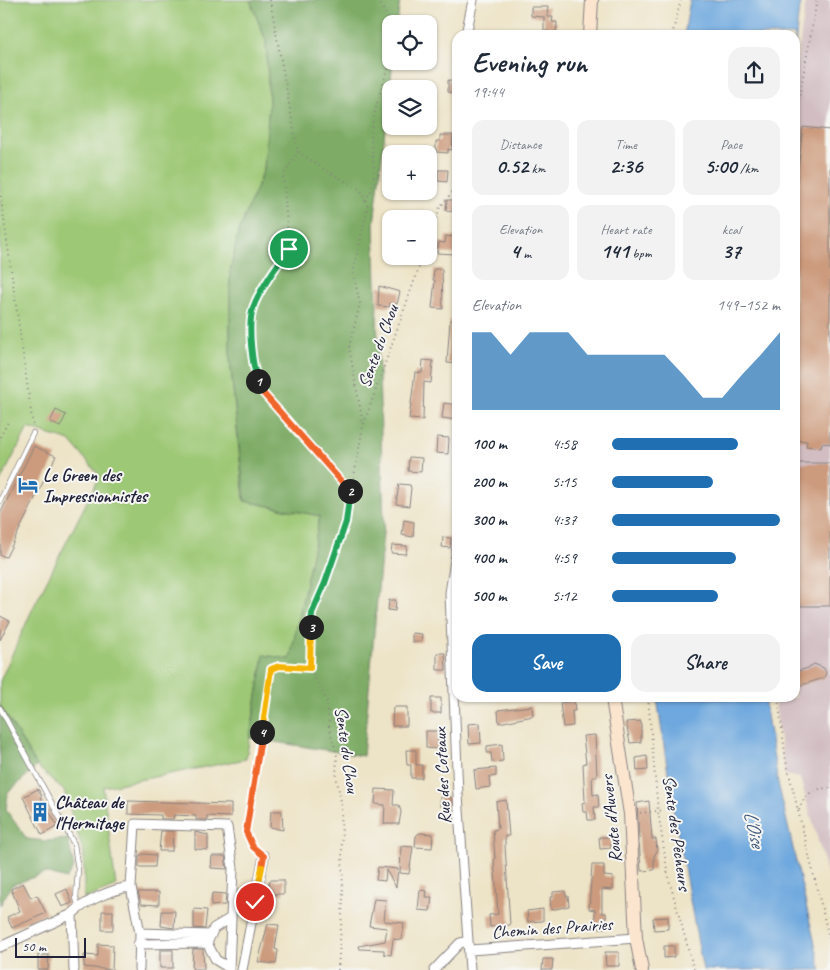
<!DOCTYPE html>
<meta charset="utf-8">
<style>
body{margin:0;font-family:Caveat,sans-serif;background:#f2f2f3;color:#1f2937;height:100vh;display:flex;flex-direction:column;font-size:19px;white-space:nowrap}
*{box-sizing:border-box;margin:0}
p{font-size:16px;color:#747a83}
.icon{flex:none;width:28px;height:28px;fill:none;stroke:currentColor;stroke-width:2;stroke-linecap:round;stroke-linejoin:round}
.map{position:relative;flex:1;overflow:hidden}
.side{position:absolute;left:452px;top:30px;width:348px;height:672px;display:flex;flex-direction:column;background:#fff;border-radius:15px;box-shadow:0 1px 4px #0004}
.side>*{flex:none}
.controls{position:absolute;left:382px;top:15px;display:grid;gap:10px}
.controls a{display:grid;place-items:center;width:55px;height:55px;border-radius:10px;background:#fff;box-shadow:0 1px 4px #0004;font-size:25px}
.scale{position:absolute;left:15px;bottom:12px;width:71px;box-sizing:border-box;padding-left:5px;border:2px solid #22223b;border-top:0;font-size:14px;line-height:18px;white-space:nowrap;color:#22223b;-webkit-text-stroke:4px #f6f6f2;paint-order:stroke}
.pin{position:absolute;display:grid;place-items:center;width:42px;height:42px;color:#fff;margin:-21px;border:2px solid #fff;border-radius:50%;box-shadow:0 1px 5px #0007}
.km{position:absolute;width:25px;height:25px;margin:-12px;border-radius:50%;background:#222;color:#fff;font-size:14px;line-height:25px;text-align:center}
.round{display:grid;place-items:center;flex:none;width:52px;height:52px;border-radius:15px;background:#f2f2f3}
.head{display:flex;align-items:center;justify-content:space-between;height:85px;padding:0 20px}
h1{font-size:28px;font-weight:700;line-height:38px}
.metrics{display:grid;grid-template-columns:repeat(3,1fr);gap:8px;height:85px;padding:5px 20px}
.metrics div{display:grid;align-content:center;border-radius:12px;background:#f2f2f3;text-align:center}
.metrics b{font-size:21px;font-weight:700}
.metrics small{font-size:14px;font-weight:400}
.metrics p{font-size:14px}
.chart{height:140px;padding:10px 20px}
.chart p{display:flex;justify-content:space-between}
.chart svg{width:100%;height:90px;margin-top:5px;fill:#1f6fb2;opacity:.7}
.cta{display:flex;gap:10px;margin-top:auto;padding:10px 20px}
.cta a{flex:1;height:58px;border-radius:15px;background:#1f6fb2;color:#fff;font-size:20px;font-weight:700;line-height:58px;text-align:center}
.cta a+a{background:#f2f2f3;color:#1f2937}
ul{padding:0 20px;list-style:none;font-size:16px}
li{display:grid;grid-template-columns:80px 60px 1fr;align-items:center;height:38px}
li i{height:12px;border-radius:6px;background:#1f6fb2}
.map>svg:first-child{display:block}
.industrial{fill:#d2bec2}
.green{fill:#9dc875;stroke:#607558}
.forest{fill:#7eac66;stroke:#506750}
.water{fill:#6ea8de;stroke:#48658c}
.building{fill:#cc9a7c}
.lines{fill:none;stroke-linecap:round;stroke-linejoin:round}
.lane-casing{stroke:#888280;stroke-width:6}
.street-casing{stroke:#888280;stroke-width:11}
.secondary-casing{stroke:#888280;stroke-width:14}
.path{stroke:#888280;stroke-width:2;stroke-dasharray:1 4;stroke-linecap:butt}
.lane{stroke:#fff;stroke-width:4.5}
.street{stroke:#fff;stroke-width:9}
.secondary{stroke:#fbe5cf;stroke-width:12}
.split-1-casing{stroke:#fff;stroke-width:10}
.split-2-casing{stroke:#fff;stroke-width:10}
.split-3-casing{stroke:#fff;stroke-width:10}
.split-4-casing{stroke:#fff;stroke-width:10}
.split-5-casing{stroke:#fff;stroke-width:10}
.split-6-casing{stroke:#fff;stroke-width:10}
.split-1{stroke:#22a559;stroke-width:6}
.split-2{stroke:#f0652b;stroke-width:6}
.split-3{stroke:#22a559;stroke-width:6}
.split-4{stroke:#f5b400;stroke-width:6}
.split-5{stroke:#f0652b;stroke-width:6}
.split-6{stroke:#f5b400;stroke-width:6}
.labels{text-anchor:middle;dominant-baseline:central;stroke-width:4;stroke-linejoin:round;paint-order:stroke}
.street-label{font-size:18px;fill:#22223b;stroke:#f6f6f2}
.poi-label{font-size:18px;font-weight:bold;fill:#22223b;stroke:#f6f6f2;text-anchor:start}
.water-label{font-size:19px;font-style:italic;fill:#40587c;stroke:#f6f6f2}
</style>
<div class="map">
<svg width="830" height="970" viewBox="0 0 830 970">
<rect width="100%" height="100%" fill="#f6f6f2"/>
<filter id="ink" filterUnits="userSpaceOnUse"><feTurbulence type="fractalNoise" baseFrequency=".02" numOctaves="2"/><feDisplacementMap in="SourceGraphic" scale="10" xChannelSelector="R" yChannelSelector="G"/><feConvolveMatrix kernelMatrix="1 2 1 2 8 2 1 2 1" color-interpolation-filters="sRGB"/></filter>
<filter id="wash" filterUnits="userSpaceOnUse"><feTurbulence type="fractalNoise" baseFrequency=".0096" numOctaves="4" result="noise"/><feDisplacementMap in="SourceGraphic" scale="20" xChannelSelector="R" yChannelSelector="G"/><feGaussianBlur stdDeviation="1.12" result="paint"/><feColorMatrix in="noise" values="0 0 0 0 0 0 0 0 0 0 0 0 0 0 0 0 0 1.4 0 .05"/><feComposite in="paint" operator="in"/></filter>
<g filter="url(#wash)">
<rect width="100%" height="100%" fill="#ede3c6"/>
<path class="industrial" d="M806,0H830V882L800,778L785,775L774,698H795V74Z"/>
<path class="green" d="M0,0H250L266,41L269,104L264,169L239,231L230,272V360L244,501L320,516L290,660L264,655L246,759L103,787L116,886L84,899V854L64,791L37,766L0,705V681L33,608L100,476L70,441L28,428L0,482Z"/>
<path class="forest" d="M250,0H400L397,24H391L393,61L374,224L384,522L363,756L250,738L264,655L290,659L320,516L245,501L230,360V272L239,231L264,169L269,104L266,41Z
M0,705L37,766L8,793L6,810L27,839L46,841L68,839L74,867L66,879L45,873L12,885L0,905Z"/>
<path class="water" d="M690,0H802L798,16L795,48V35H684Z
M657,698H767L765,703L778,783L821,970H703L674,814Z"/>
<g id="blocks">
<path class="building" d="M531,7H548L547,17H553L552,22H557L556,35H548V31H544V17L531,16Z
M448,80L458,81V93L448,92Z
M803,127L830,130V444L822,443L821,448L806,446L807,441L795,440V197Z
M440,135H453L452,150L448,149V153L436,152V141H440Z
M438,170H448L447,182L438,181Z
M447,200H458V212L446,211Z
M446,236L456,237L455,254L437,253L439,242L445,243Z
M434,269H442L443,309L432,308L435,280H433Z
M379,286L400,292L397,304L390,303V307L378,306Z
M450,320L458,321V364L447,363Z
M423,360L433,361L431,383L424,382L423,420L409,419L415,372L422,373Z
M444,403L458,405L456,420L442,418Z
M56,410L66,415L60,427L50,422Z
M437,437L449,438L448,454L436,453Z
M34,446L56,456L6,557L0,555V514Z
M409,457L422,458L421,472L408,471Z
M795,463H830V606H795Z
M399,484L410,485L411,488L409,506L396,504Z
M404,520L414,522L413,537L402,535Z
M443,537L451,538L450,548L442,547Z
M392,545L407,546L406,554L391,553Z
M389,600H396L395,611L388,610Z
M0,616L10,621L0,640Z
M412,633L422,634L421,642H412Z
M437,653H445L446,670H437Z
M814,664L824,668L826,673L824,678L795,687V672L808,668Z
M431,698H441V713H431Z
M574,701L575,711H572L573,726L563,727L560,703Z
M532,706L533,716L499,723L498,710Z
M393,707H407V726H392Z
M641,721V742L630,743L626,722Z
M480,723L481,743L469,744L468,724Z
M426,731H438V749L426,748Z
M595,735L597,776L592,777L593,795L598,794L599,807H594L595,820H588L587,812H583L582,803L585,802L583,764L586,763L583,736Z
M502,744L503,761L492,762L491,753H487V746Z
M406,750H416V765H422V778H411V765H407Z
M647,756L648,770L637,771L636,758Z
M496,768V776L489,777L490,787L476,789L474,770Z
M38,789L42,796L40,797L58,826L42,835L23,797Z
M376,789L394,790L393,805H399L401,812L399,824H384L385,805L375,804Z
M440,797H451V806H440Z
M506,800L509,836H505V846L510,925L490,927L489,915L498,914L494,859H495L493,830L498,829L496,802Z
M128,801L231,804V817L207,816V820H196V816L174,815L173,819H161V815L128,814Z
M649,801L652,839H656L657,851L654,856V870L641,871L637,803Z
M271,811H282L283,830L270,827Z
M161,831H173L172,851H159Z
M195,832L208,835V850L195,849Z
M419,833L433,834L432,848L415,847L416,836Z
M599,837H611V848L600,849Z
M401,846L413,847L409,874L400,873Z
M143,854L156,855L155,867H139V856Z
M212,856H225L227,869L211,868Z
M592,865H604V876L613,877V890L602,889V913H606L607,928H595V910L589,909Z
M378,867L398,869L396,887L386,870L385,881L376,880Z
M270,880H284V894H267Z
M23,883L31,898L37,895L46,913L12,928L7,917L20,911L11,889Z
M67,889L72,903L62,907L56,894Z
M420,890L427,891L426,897H432L430,911L418,910Z
M565,891L566,896H568L569,906L551,910L550,897H553V892Z
M138,892H159V905L141,904Z
M212,893L226,894L225,905L211,906Z
M374,899L386,900L384,921L404,923L402,940L393,939L391,955L384,954V950L360,949L359,946L385,941L387,928L369,926Z
M194,909L207,910L205,929L194,928Z
M543,909V921L528,922L527,911Z
M102,911H113V930H102Z
M162,911H175L174,928L161,926Z
M668,917V929L654,930L653,918Z
M268,924L279,925L275,949L278,950L276,964L258,962Z
M98,944L113,945L112,970L84,967V955L98,956Z
M664,946H674V957L664,958Z
M193,949H203L204,969H192Z
M160,950H173V968H160Z
M605,952H619V966H606Z
M38,955H49L48,970H38Z
M543,959H553L552,970H542Z"/>
</g>
</g>
<g filter="url(#ink)">
<use href="#blocks" fill-opacity="0" stroke="#888280" stroke-width="1"/>
<g class="lines">
<defs>
<path id="lane" d="M0,501L33,433
M0,708L74,844L78,870L76,898L79,908"/>
<path id="street" d="M466,35L473,0
M458,541L450,593L458,795L470,970
M131,887L140,933L139,969
M72,914L74,970
M140,933L211,935
M138,944L207,943
M0,947L72,914C86,901 111,889 131,887L135,824L227,827L233,868L229,970
M470,950L636,938
M229,968L216,960L207,943L214,928L231,918
M242,970L264,856
M434,970L460,943L468,941"/>
<path id="secondary" d="M590,35L592,0
M612,698L630,814L636,938L642,970"/>
</defs>
<use href="#lane" class="lane-casing"/>
<use href="#street" class="street-casing"/>
<use href="#secondary" class="secondary-casing"/>
<path class="path" d="M270,0L298,152
M378,0L391,24
M672,35L681,0
M795,120L817,0
M0,191L33,426
M365,200C381,182 371,157 371,136C372,117 383,78 392,61
M429,242L440,207L458,185
M0,437L9,420
M351,492L263,393C254,371 247,336 252,313C255,295 278,264 289,249L283,176L298,152L327,171L361,190L368,207L353,272L360,304L349,347L363,424
M648,698L658,811L668,876L694,970
M778,698L786,761L830,942
M799,810C804,794 814,788 830,788
M640,813L664,810
M256,850L246,833L271,669L279,666L310,668
M338,970L343,899L341,802L336,775L337,756L329,726L327,701L310,668L312,613L325,583L346,522L363,426L423,256"/>
<use href="#lane" class="lane"/>
<use href="#street" class="street"/>
<use href="#secondary" class="secondary"/>
</g>
</g>
<g class="lines" filter="url(#ink)">
<defs>
<path id="split-1" d="M258,381C252,366 248,329 252,312C255,295 278,264 289,249"/>
<path id="split-2" d="M258,381L263,393L350,491"/>
<path id="split-3" d="M311,627L312,613L325,583L346,522L350,491"/>
<path id="split-4" d="M262,732L271,669L279,666L310,668L311,627"/>
<path id="split-5" d="M262,732L246,832L253,847L264,856L262,867"/>
<path id="split-6" d="M255,902L262,867"/>
</defs>
<use href="#split-1" class="split-1-casing"/>
<use href="#split-2" class="split-2-casing"/>
<use href="#split-3" class="split-3-casing"/>
<use href="#split-4" class="split-4-casing"/>
<use href="#split-5" class="split-5-casing"/>
<use href="#split-6" class="split-6-casing"/>
<use href="#split-1" class="split-1"/>
<use href="#split-2" class="split-2"/>
<use href="#split-3" class="split-3"/>
<use href="#split-4" class="split-4"/>
<use href="#split-5" class="split-5"/>
<use href="#split-6" class="split-6"/>
</g>
<defs>
<symbol id="hotel-bare" viewBox="-9 -9 18 18"><path d="M-6-4.5h1.5V1H6V5H4.5V3h-9V5H-6ZM-4 0a1.8 1.8 0 1 1 3.6 0ZM.5 0V-2.5h3Q6-2.5 6 0Z" fill="#1f6fb2" stroke="#f6f6f2" stroke-width="2.5" paint-order="stroke"/></symbol>
<symbol id="building-bare" viewBox="-9 -9 18 18"><path d="M-4-6H4V6H1V3H-1V6H-4ZM-2.5-4.3h1.7v1.8h-1.7ZM.8-4.3h1.7v1.8H.8ZM-2.5-1h1.7V.8h-1.7ZM.8-1h1.7V.8H.8Z" fill="#1f6fb2" stroke="#f6f6f2" stroke-width="2.5" paint-order="stroke"/></symbol>
</defs>
<g fill-rule="evenodd">
<use href="#hotel-bare" x="14" y="471" width="28" height="28"/>
<use href="#building-bare" x="26" y="798" width="28" height="28"/>
</g>
<g class="labels">
<g class="street-label">
<text transform="translate(378 346) rotate(-70)">Sente du Chou</text>
<text transform="translate(347 750) rotate(82)">Sente du Chou</text>
<text transform="translate(442 776) rotate(-93)">Rue des Coteaux</text>
<text transform="translate(611 819) rotate(-96)">Route d'Auvers</text>
<text transform="translate(677 833) rotate(82)">Sente des Pêcheurs</text>
<text transform="translate(552 928) rotate(-4)">Chemin des Prairies</text>
</g>
<g class="poi-label">
<text x="43" y="475">Le Green des<tspan x="43" dy="21">Impressionnistes</tspan></text>
<text x="55" y="802">Château de<tspan x="55" dy="21">l'Hermitage</tspan></text>
</g>
<g class="water-label">
<text transform="translate(754 829) rotate(77)">L'Oise</text>
</g>
</g>
</svg>
<div class="controls">
<a><svg class="icon" aria-label="locate" viewBox="0 0 24 24"><circle cx="12" cy="12" r="6"/><path d="M12 2v4M12 18v4M2 12h4M18 12h4"/></svg></a>
<a><svg class="icon" aria-label="layers" viewBox="0 0 24 24"><path d="M12 4l9 5-9 5-9-5zM3 14l9 5 9-5"/></svg></a>
<a>+</a>
<a>−</a>
</div>
<div class="scale">50 m</div>
<div class="pin" style="left:289px;top:249px;background:#1e9e55"><svg class="icon" aria-label="arrive" viewBox="0 0 24 24"><path d="M6 21V4h12l-3 4 3 4H6"/></svg></div>
<div class="pin" style="left:255px;top:902px;background:#d93025"><svg class="icon" aria-label="check" viewBox="0 0 24 24"><path d="M5 12l5 5 9-10"/></svg></div>
<b class="km" style="left:258px;top:381px">1</b>
<b class="km" style="left:350px;top:491px">2</b>
<b class="km" style="left:311px;top:627px">3</b>
<b class="km" style="left:262px;top:732px">4</b>
<section class="side">
<div class="head"><div><h1>Evening run</h1><p>19:44</p></div><a class="round"><svg class="icon" aria-label="share" viewBox="0 0 24 24"><path d="M12 15V3M7 8l5-5 5 5M5 13v7h14v-7"/></svg></a></div>
<div class="metrics">
<div><p>Distance</p><b>0.52<small> km</small></b></div>
<div><p>Time</p><b>2:36</b></div>
<div><p>Pace</p><b>5:00<small> /km</small></b></div>
</div>
<div class="metrics">
<div><p>Elevation</p><b>4<small> m</small></b></div>
<div><p>Heart rate</p><b>141<small> bpm</small></b></div>
<div><p>kcal</p><b>37</b></div>
</div>
<div class="chart"><p><span>Elevation</span>149–152 m</p>
<svg viewBox="0 0 160 44" preserveAspectRatio="none"><path d="M0 44V6L10 6L20 17L30 6L40 6L50 6L60 17L70 17L80 17L90 17L100 17L110 27L120 38L130 38L140 27L150 17L160 6V44z"/></svg>
</div>
<ul>
<li><b>100 m</b>4:58<i style="width:75%"></i></li>
<li><b>200 m</b>5:15<i style="width:60%"></i></li>
<li><b>300 m</b>4:37<i style="width:100%"></i></li>
<li><b>400 m</b>4:59<i style="width:74%"></i></li>
<li><b>500 m</b>5:12<i style="width:63%"></i></li>
</ul>
<div class="cta"><a>Save</a><a>Share</a></div>
</section>
</div>
